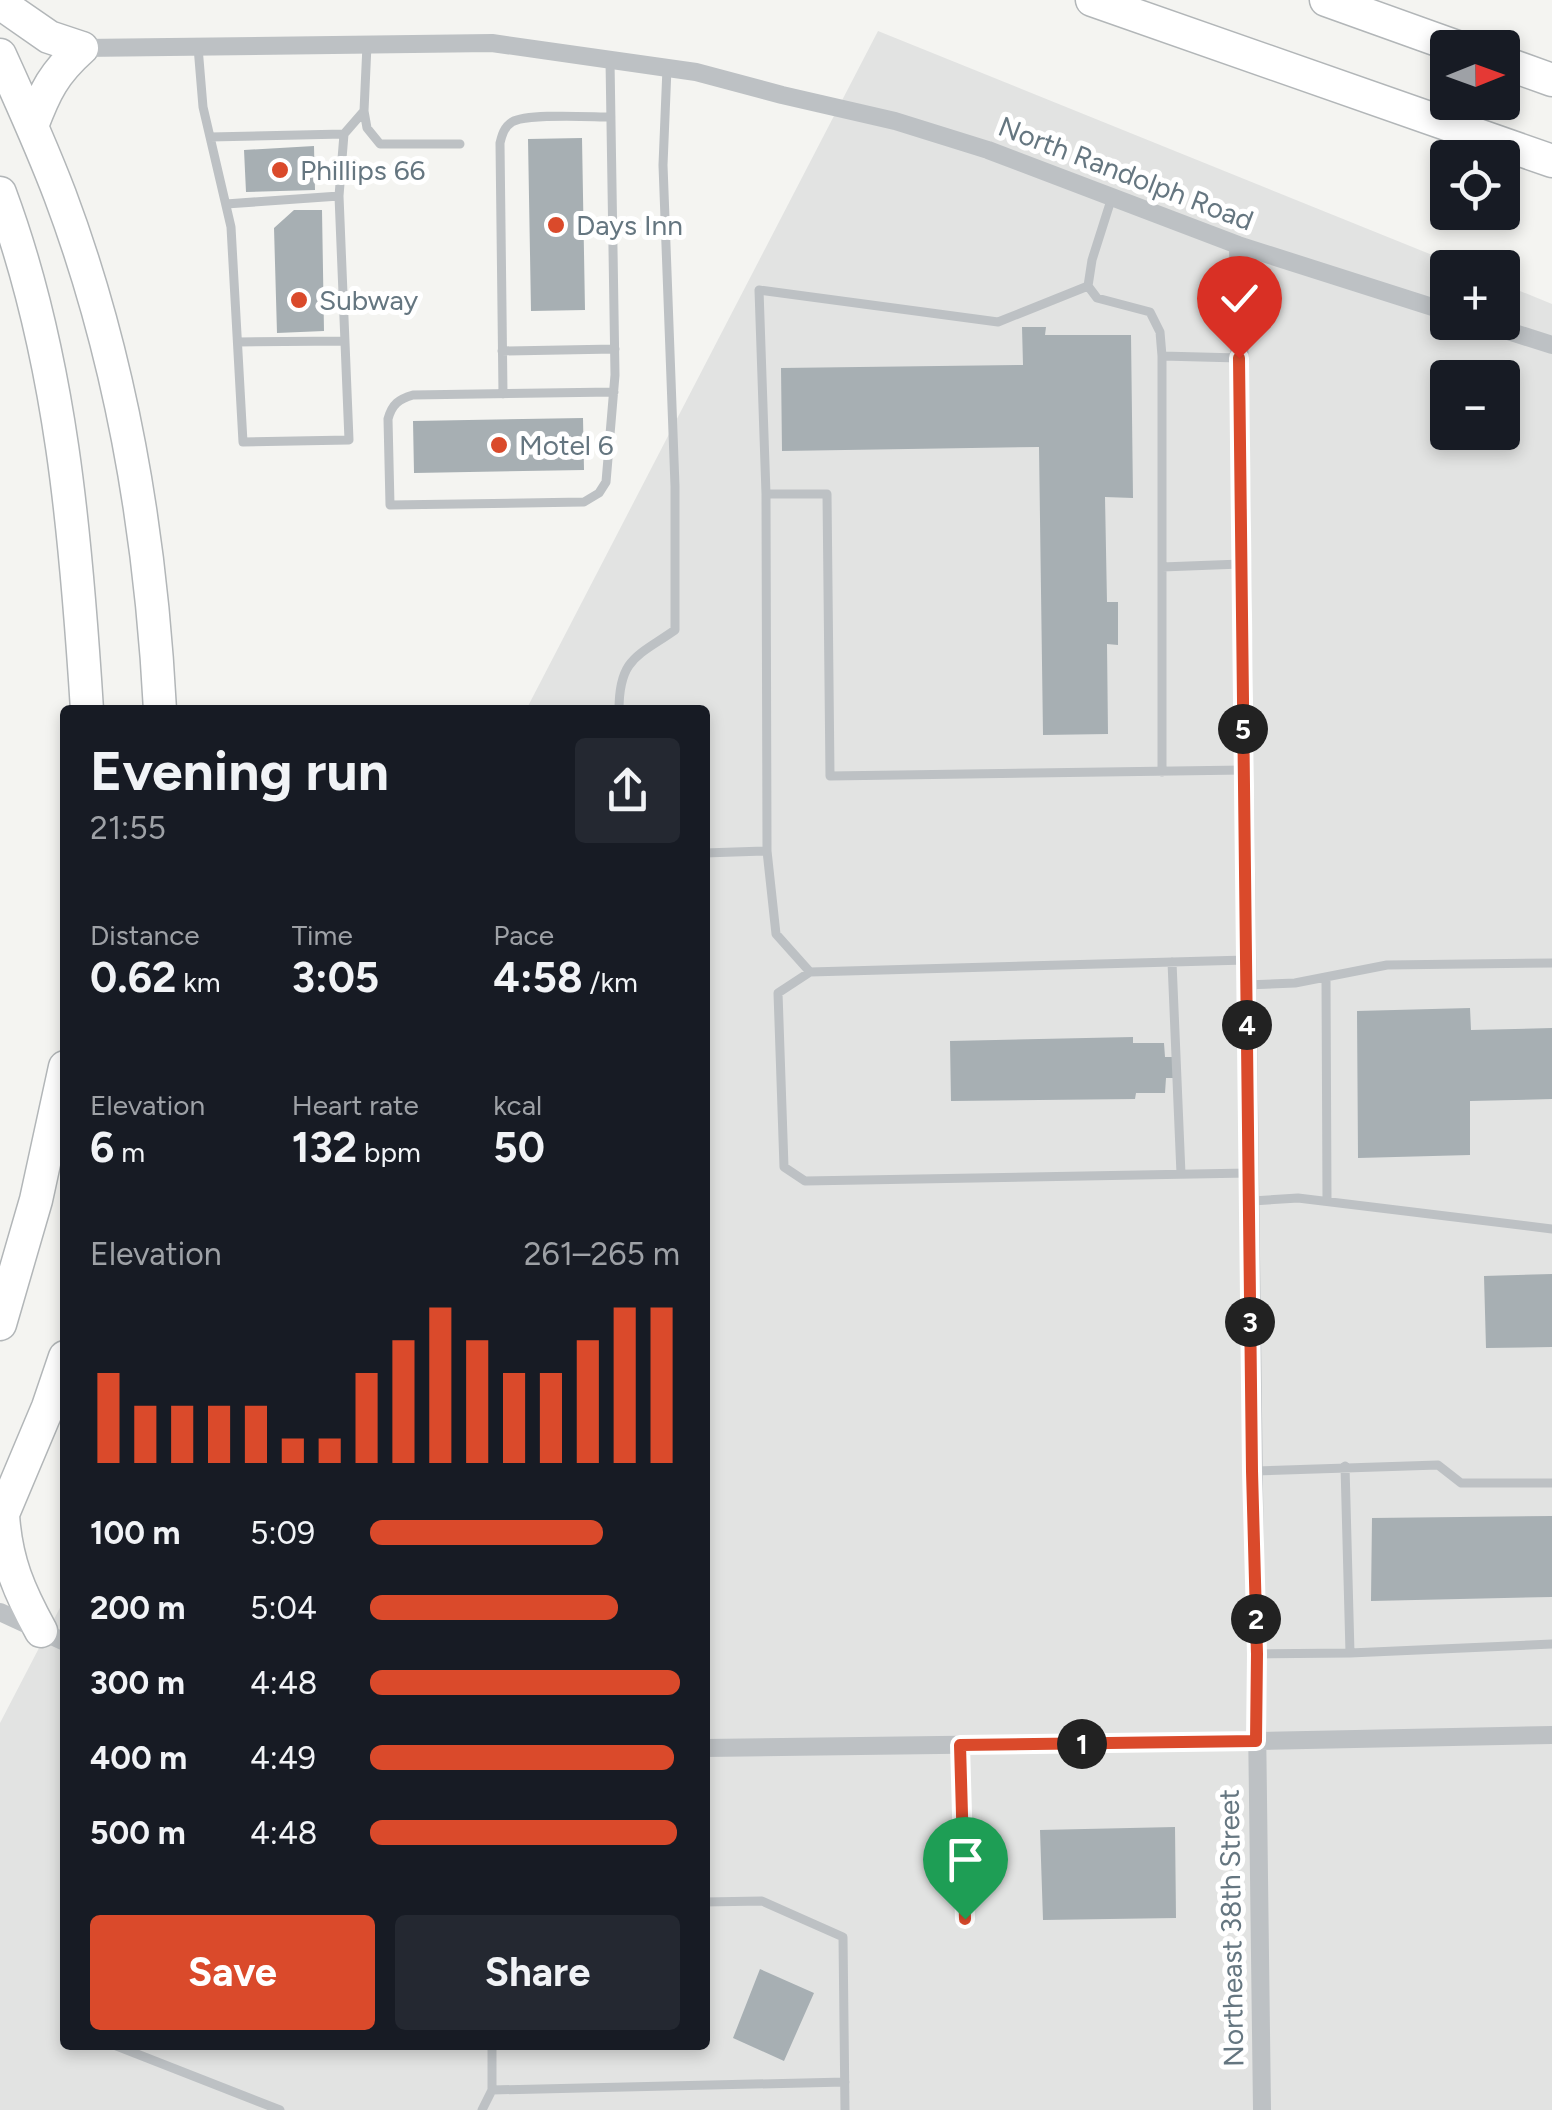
<!DOCTYPE html>
<meta charset="utf-8">
<style>
body{margin:0;font-family:Figtree,sans-serif;background:#242831;color:#f1f3f6;height:100vh;display:flex;flex-direction:column;font-size:38px;white-space:nowrap}
*{box-sizing:border-box;margin:0}
p{font-size:32px;color:#9ea1a6}
.icon{flex:none;width:55px;height:55px;fill:none;stroke:currentColor;stroke-width:2;stroke-linecap:round;stroke-linejoin:round}
.map{position:relative;flex:1;overflow:hidden}
.details{position:absolute;left:60px;top:705px;width:650px;height:1345px;display:flex;flex-direction:column;background:#171b24;border-radius:10px;box-shadow:0 5px 15px #0003}
.details>*{flex:none}
.needle{width:65px;rotate:89deg}
.buttons{position:absolute;left:1430px;top:30px;display:grid;gap:20px}
.buttons a{display:grid;place-items:center;width:90px;height:90px;border-radius:10px;background:#171b24;box-shadow:0 5px 15px #0003;font-size:50px}
.pin{position:absolute;display:grid;place-items:center;width:85px;height:85px;color:#fff;margin:-102px -42px;border-radius:50% 50% 50% 0;rotate:-45deg;box-shadow:0 0 10px #0007}
.pin .icon{rotate:45deg}
.km{position:absolute;width:50px;height:50px;margin:-25px;border-radius:50%;background:#222;color:#fff;font-size:28px;line-height:50px;text-align:center}
.round{display:grid;place-items:center;flex:none;width:105px;height:105px;border-radius:10px;background:#242831}
.head{display:flex;align-items:center;justify-content:space-between;height:170px;padding:0 30px}
h1{font-size:55px;font-weight:700;line-height:75px}
.metrics{display:grid;grid-template-columns:repeat(3,1fr);gap:15px;height:170px;padding:10px 30px}
.metrics div{display:grid;align-content:center}
.metrics b{font-size:42px;font-weight:700}
.metrics small{font-size:28px;font-weight:400}
.metrics p{font-size:28px}
.chart{height:280px;padding:20px 30px}
.chart p{display:flex;justify-content:space-between}
.chart svg{width:100%;height:180px;margin-top:10px;stroke:#da4a2b;stroke-width:6}
.button{display:flex;gap:20px;margin-top:auto;padding:20px 30px}
.button a{flex:1;height:115px;border-radius:10px;background:#da4a2b;color:#fff;font-size:40px;font-weight:700;line-height:115px;text-align:center}
.button a+a{background:#242831;color:#f1f3f6}
ul{padding:0 30px;list-style:none;font-size:32px}
li{display:grid;grid-template-columns:160px 120px 1fr;align-items:center;height:75px}
li i{height:25px;border-radius:12px;background:#da4a2b}
.map>svg:first-child{display:block}
.built{fill:#e2e3e2;fill-rule:evenodd}
.building{fill:#a7afb3}
.lines{fill:none;stroke-linecap:round;stroke-linejoin:round}
.highway-casing{stroke:#b2b6b8;stroke-width:35}
.lane{stroke:#bdc1c4;stroke-width:9}
.street{stroke:#bdc1c4;stroke-width:18}
.highway{stroke:#fff;stroke-width:32}
.route-casing{stroke:#fff;stroke-width:20}
.route{stroke:#da4a2b;stroke-width:12}
.poi-dot{fill:#da4a2b;stroke:#fff;stroke-width:4}
.labels{text-anchor:middle;dominant-baseline:central;stroke-width:10;stroke-linejoin:round;paint-order:stroke}
.poi-label{font-size:28px;fill:#657680;stroke:#fff;text-anchor:start}
.street-label{font-size:28px;fill:#657680;stroke:#fff}
</style>
<div class="map">
<svg width="1552" height="2110" viewBox="0 0 1552 2110">
<rect width="100%" height="100%" fill="#f4f4f1"/>
<path class="built" d="M878,31L1462,267L1448,268V322H1502L1503,284L1552,304V2110H0V1723L65,1598V2045H705V710H526ZM1448,378H1502V432H1448Z"/>
<path class="building" d="M582,138L585,310L531,311L528,139Z
M314,146L315,190L246,192L244,150Z
M294,210H322L324,331L277,333L274,228Z
M1022,327H1046L1045,335H1131L1133,498L1105,497L1107,602H1118V645L1107,644L1108,734L1043,735L1039,447L782,451L781,368L1023,365Z
M583,418L584,470L414,473L413,421Z
M1470,1008L1471,1030L1552,1028V1099L1470,1101V1155L1358,1158L1357,1011Z
M1133,1037V1043H1164L1165,1057H1173L1174,1078H1166L1165,1093H1136L1135,1099L951,1101L950,1041Z
M1552,1274V1347L1486,1348L1484,1276Z
M1552,1516V1597L1371,1601L1372,1518Z
M1175,1827L1176,1918L1043,1920L1040,1830Z
M760,1969L814,1993L784,2061L733,2038Z"/>
<g class="lines">
<defs>
<path id="highway" d="M1092,0L1552,161
M1326,0L1460,48
M0,3L49,37L82,48
M0,55C21,101 42,148 60,195C122,360 151,535 160,710
M1502,62L1552,80
M32,126C45,91 54,73 82,48
M0,193C61,357 76,536 87,710
M0,1324L36,1200L65,1067
M3,1515C6,1561 19,1591 41,1631
M0,1521L48,1407L65,1357"/>
</defs>
<use href="#highway" class="highway-casing"/>
<path class="lane" d="M198,47L203,107L231,227L243,442L349,440L339,196L344,134L364,111L367,45
M610,60L615,375L606,482L599,493L584,502L390,505L388,419C392,404 399,399 413,395L614,392
M364,111L367,128L380,144H460
M210,137L344,134
M1112,197L1092,260L1088,286L1097,298L1150,312L1160,332L1162,356V772
M226,204L339,196
M1088,286L998,322L759,290L766,494H827L830,776L1244,770
M238,342L345,341
M502,351L615,349
M1162,356L1239,358
M503,394L500,143C502,135 504,127 512,122C527,113 590,117 611,117
M1162,567L1241,564
M619,710C619,658 638,656 675,630V486L663,165L667,68
M767,851L776,934L810,972
M705,853L767,851L766,494
M1246,960L810,972L778,993L784,1167L805,1181L1248,1173
M1172,962L1181,1174
M1326,977L1327,1201
M1246,985L1295,983L1387,965L1552,963
M1252,1201L1298,1198L1552,1229
M1345,1466L1350,1653
M1255,1471L1438,1465L1461,1483H1552
M1257,1654L1350,1653L1552,1644
M959,1745L965,1919
M705,1902L762,1901L843,1937L845,2110
M114,2045L280,2110
M492,2045V2090L845,2082
M482,2110L492,2090"/>
<path class="street" d="M82,48L492,43L696,72L782,95L895,121L988,150L1238,245L1448,312
M1238,245L1262,2110
M1480,322L1552,345
M0,1612L65,1642
M705,1748L1256,1741L1552,1735"/>
<use href="#highway" class="highway"/>
</g>
<g class="lines">
<defs>
<path id="route" d="M965,1919L960,1745L1256,1741L1257,1654L1252,1471L1239,358"/>
</defs>
<use href="#route" class="route-casing"/>
<use href="#route" class="route"/>
</g>
<g class="poi-dot">
<circle cx="280" cy="170" r="10"/>
<circle cx="556" cy="225" r="10"/>
<circle cx="299" cy="300" r="10"/>
<circle cx="499" cy="445" r="10"/>
</g>
<g class="labels">
<g class="poi-label">
<text x="300" y="170">Phillips 66</text>
<text x="576" y="225">Days Inn</text>
<text x="319" y="300">Subway</text>
<text x="519" y="445">Motel 6</text>
</g>
<g class="street-label">
<text transform="translate(1126 173) rotate(21)">North Randolph Road</text>
<text transform="translate(1231 1928) rotate(-91)">Northeast 38th Street</text>
</g>
</g>
</svg>
<div class="buttons">
<a><svg class="needle" viewBox="-14 -14 28 28"><path d="M0-13l5 13h-10z" fill="#e53935"/><path d="M0 13l5-13h-10z" fill="#9ea1a6"/></svg></a>
<a><svg class="icon" aria-label="locate" viewBox="0 0 24 24"><circle cx="12" cy="12" r="6"/><path d="M12 2v4M12 18v4M2 12h4M18 12h4"/></svg></a>
<a>+</a>
<a>−</a>
</div>
<div class="pin" style="left:965px;top:1919px;background:#1e9e55"><svg class="icon" aria-label="arrive" viewBox="0 0 24 24"><path d="M6 21V4h12l-3 4 3 4H6"/></svg></div>
<div class="pin" style="left:1239px;top:358px;background:#d93025"><svg class="icon" aria-label="check" viewBox="0 0 24 24"><path d="M5 12l5 5 9-10"/></svg></div>
<b class="km" style="left:1082px;top:1744px">1</b>
<b class="km" style="left:1256px;top:1619px">2</b>
<b class="km" style="left:1250px;top:1322px">3</b>
<b class="km" style="left:1247px;top:1025px">4</b>
<b class="km" style="left:1243px;top:729px">5</b>
<section class="details">
<div class="head"><div><h1>Evening run</h1><p>21:55</p></div><a class="round"><svg class="icon" aria-label="share" viewBox="0 0 24 24"><path d="M12 15V3M7 8l5-5 5 5M5 13v7h14v-7"/></svg></a></div>
<div class="metrics">
<div><p>Distance</p><b>0.62<small> km</small></b></div>
<div><p>Time</p><b>3:05</b></div>
<div><p>Pace</p><b>4:58<small> /km</small></b></div>
</div>
<div class="metrics">
<div><p>Elevation</p><b>6<small> m</small></b></div>
<div><p>Heart rate</p><b>132<small> bpm</small></b></div>
<div><p>kcal</p><b>50</b></div>
</div>
<div class="chart"><p><span>Elevation</span>261–265 m</p>
<svg viewBox="0 0 160 44" preserveAspectRatio="none"><path d="M5 44V22M15 44V30M25 44V30M35 44V30M45 44V30M55 44V38M65 44V38M75 44V22M85 44V14M95 44V6M105 44V14M115 44V22M125 44V22M135 44V14M145 44V6M155 44V6"/></svg>
</div>
<ul>
<li><b>100 m</b>5:09<i style="width:75%"></i></li>
<li><b>200 m</b>5:04<i style="width:80%"></i></li>
<li><b>300 m</b>4:48<i style="width:100%"></i></li>
<li><b>400 m</b>4:49<i style="width:98%"></i></li>
<li><b>500 m</b>4:48<i style="width:99%"></i></li>
</ul>
<div class="button"><a>Save</a><a>Share</a></div>
</section>
</div>
